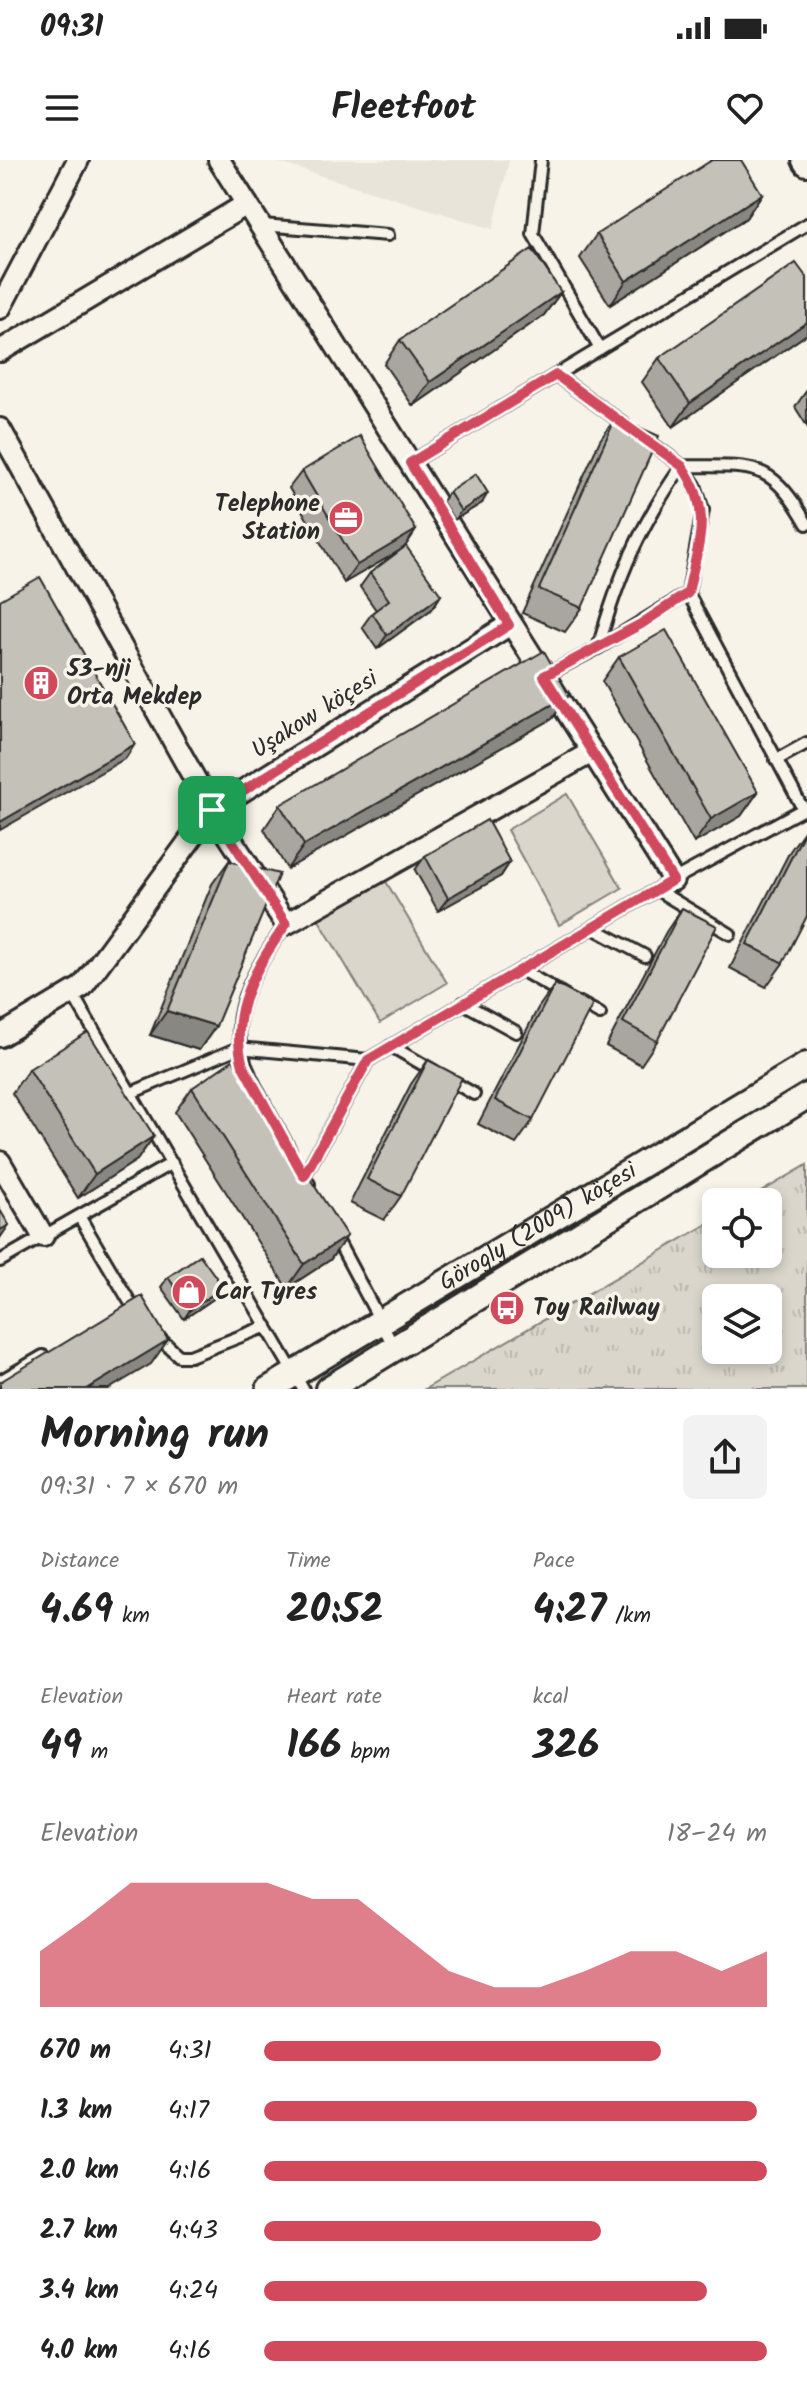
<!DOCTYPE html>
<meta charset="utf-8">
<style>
body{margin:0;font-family:Kalam,sans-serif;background:#f2f2f2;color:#222;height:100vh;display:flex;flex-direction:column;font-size:30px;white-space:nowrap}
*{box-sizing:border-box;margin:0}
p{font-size:26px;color:#767676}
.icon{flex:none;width:44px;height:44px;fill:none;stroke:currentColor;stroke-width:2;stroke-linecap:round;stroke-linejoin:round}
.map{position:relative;height:1229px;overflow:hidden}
.side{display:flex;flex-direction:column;background:#fff;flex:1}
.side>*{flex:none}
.controls{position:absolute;left:702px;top:1028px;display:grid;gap:16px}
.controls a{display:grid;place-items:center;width:80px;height:80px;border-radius:12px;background:#fff;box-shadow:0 4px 12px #0003;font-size:40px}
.pin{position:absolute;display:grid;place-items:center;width:68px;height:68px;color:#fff;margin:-34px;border-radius:16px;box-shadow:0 4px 12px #0006}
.round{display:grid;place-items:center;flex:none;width:84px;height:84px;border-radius:12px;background:#f2f2f2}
.summary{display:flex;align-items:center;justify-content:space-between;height:136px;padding:0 40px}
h1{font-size:44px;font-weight:700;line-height:60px}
.stats{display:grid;grid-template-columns:repeat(3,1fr);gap:12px;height:136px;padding:8px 40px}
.stats div{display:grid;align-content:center}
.stats b{font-size:40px;font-weight:700}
.stats small{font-size:22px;font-weight:400}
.stats p{font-size:22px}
.chart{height:224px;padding:16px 40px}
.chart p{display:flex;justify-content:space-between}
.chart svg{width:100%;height:144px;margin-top:8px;fill:#d1495b;opacity:.7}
ul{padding:0 40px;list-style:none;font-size:26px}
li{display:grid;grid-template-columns:128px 96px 1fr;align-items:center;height:60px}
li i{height:20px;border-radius:10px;background:#d1495b}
.status{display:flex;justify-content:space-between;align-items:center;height:56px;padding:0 40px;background:#fff;direction:ltr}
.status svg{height:22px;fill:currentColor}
header{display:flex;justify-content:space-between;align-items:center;height:104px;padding:0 40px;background:#fff;font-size:36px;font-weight:700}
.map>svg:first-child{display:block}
.built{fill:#e8e4da}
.park{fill:url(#park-tufts);stroke:#82807c;stroke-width:2;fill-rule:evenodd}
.garden{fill:#dad6cc;stroke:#82807c;stroke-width:2}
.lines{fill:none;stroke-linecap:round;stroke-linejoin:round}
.service-casing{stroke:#2b2b2b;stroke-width:16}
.minor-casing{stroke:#2b2b2b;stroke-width:26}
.tertiary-casing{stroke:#2b2b2b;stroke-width:30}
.service{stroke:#f7f3e8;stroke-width:10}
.minor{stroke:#f7f3e8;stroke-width:20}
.tertiary{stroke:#f7f3e8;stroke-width:24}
.wall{fill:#a9a69f;stroke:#2b2b2b;stroke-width:2}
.shaded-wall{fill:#898782;stroke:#2b2b2b;stroke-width:2}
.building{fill:#c4c1b9;stroke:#2b2b2b;stroke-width:2}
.route-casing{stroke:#fff;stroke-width:16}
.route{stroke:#d1495b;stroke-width:10}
.labels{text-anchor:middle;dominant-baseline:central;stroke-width:7;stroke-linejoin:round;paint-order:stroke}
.poi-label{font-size:24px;font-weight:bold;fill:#2b2b2b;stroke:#f7f3e8;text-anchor:start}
.street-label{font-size:24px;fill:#2b2b2b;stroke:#f7f3e8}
</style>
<div class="status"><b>09:31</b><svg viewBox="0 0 49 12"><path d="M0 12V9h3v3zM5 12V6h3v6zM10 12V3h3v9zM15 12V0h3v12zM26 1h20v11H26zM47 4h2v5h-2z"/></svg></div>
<header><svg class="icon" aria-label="menu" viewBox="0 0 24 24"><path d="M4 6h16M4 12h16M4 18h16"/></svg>Fleetfoot<svg class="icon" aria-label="heart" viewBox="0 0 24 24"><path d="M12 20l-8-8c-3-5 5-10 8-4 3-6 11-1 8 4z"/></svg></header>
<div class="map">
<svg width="807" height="1229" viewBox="0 0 807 1229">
<defs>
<pattern id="park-tufts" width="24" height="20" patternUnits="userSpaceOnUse" patternTransform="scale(2)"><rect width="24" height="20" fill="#dad6cc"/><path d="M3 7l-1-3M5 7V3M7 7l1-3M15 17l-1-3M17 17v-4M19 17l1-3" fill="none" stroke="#bbb8af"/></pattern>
</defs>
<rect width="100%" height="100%" fill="#f7f3e8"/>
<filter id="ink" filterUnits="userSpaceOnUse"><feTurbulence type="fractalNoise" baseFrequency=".0125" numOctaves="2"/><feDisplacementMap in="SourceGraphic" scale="16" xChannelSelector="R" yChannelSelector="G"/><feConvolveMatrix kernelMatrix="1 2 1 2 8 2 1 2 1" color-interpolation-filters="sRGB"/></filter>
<g filter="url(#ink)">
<path class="built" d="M270,0H509L493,69Z"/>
<path class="park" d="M807,1005V1229H425L716,1059V1094H768V1042H744ZM716,1138H768V1190H716Z"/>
<path class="garden" d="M567,634L622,728L559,765L507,670Z
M382,715L447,823L380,863L316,755Z"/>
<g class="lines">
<defs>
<path id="service" d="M541,0L533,74L600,189
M262,65L388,75
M556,215L624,264
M644,278L682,306L695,325L703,350L688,433L803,649
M410,303L807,64
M598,488L688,433
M544,516L598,488C618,417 639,367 682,306C752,308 769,297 807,364
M776,600L807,583
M657,730L730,774
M286,764C213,868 233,887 290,990
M593,768L645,796
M521,810L563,834
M72,833L303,1229
M463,843L516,872
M580,843L600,854
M391,886L434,911
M448,919L474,934
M131,933L238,888L368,900
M309,1024L304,1016L368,900L673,720L807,647
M79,1056L134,1149
M334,1074L394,1187
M0,1101L172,1003
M158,1177L179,1196H190L267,1166
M0,1221L43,1196"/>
<path id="minor" d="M219,0L673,720
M0,148L78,0
M0,191L247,44
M0,269L212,650L286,764L592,592
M0,876L82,827L212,650L509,465
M0,1002L43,1076"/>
<g id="tertiary">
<path d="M805,0L807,3"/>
<path id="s1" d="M269,1229L807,905"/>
<path d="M328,1229L807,936"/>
</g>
</defs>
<use href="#service" class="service-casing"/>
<use href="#minor" class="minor-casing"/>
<use href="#tertiary" class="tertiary-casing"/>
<use href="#service" class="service"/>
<use href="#minor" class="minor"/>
<use href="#tertiary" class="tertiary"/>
</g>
<path class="wall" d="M762,34L746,58L610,145L580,98L597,74Z
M807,118V174L673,267L642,222L659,198Z
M561,132L544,155L413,246L384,204L400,180Z
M807,230V266L795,247Z
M616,257L582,448L565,472L522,453L600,280Z
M302,311L416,370L404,388L344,423L289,328Z
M449,332L482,343L454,360L442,341Z
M370,413L441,435L432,449L377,489L362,467L372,453L376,450L360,427Z
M619,497L758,632L741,656L694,683L602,521Z
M569,535L552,559L287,709L264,669L280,645Z
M807,667L783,803L766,827L730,808L790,691Z
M425,696L510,702L501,716L438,751L415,710Z
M229,701L216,866L199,890L150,875L212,724Z
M682,748L657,881L641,905L606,886L666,772Z
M555,824L533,960L516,984L478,964L538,848Z
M428,900L401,1036L384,1060L350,1043L411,924Z
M29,909L154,976L137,1000L78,1038L12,933Z
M192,928L347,1076L330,1100L287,1128L175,952Z
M168,1117L216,1137L184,1159L161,1127Z"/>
<path class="shaded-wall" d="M762,34L746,58L610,145L626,121Z
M561,132L544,155L413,246L430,222Z
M807,162V174L673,267L690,243Z
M488,333L482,343L454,360L461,351Z
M416,370L404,388L344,423L357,405Z
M441,435L432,449L377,489L387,475Z
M569,535L552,559L287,709L304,685Z
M135,584L126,598L0,670V662Z
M758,632L741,656L694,683L711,659Z
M510,702L501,716L438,751L448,738Z
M167,851L216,866L199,890L150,875Z
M154,976L137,1000L78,1038L95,1014Z
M9,1065L0,1078V1070Z
M347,1076L330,1100L287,1128L304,1104Z
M223,1127L216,1137L184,1159L190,1150Z
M168,1180L151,1204L109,1229H87Z"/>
<path class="building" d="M712,0H741L762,34L626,121L597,74Z
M532,89L561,132L430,222L400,180Z
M796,103L807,118V162L690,243L659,198Z
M616,257L659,276L582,448L539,429Z
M360,276L416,370L357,405L302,311Z
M476,314L488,333L461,351L449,332Z
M406,386L441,435L387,475L372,453L389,440L370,413Z
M40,417L135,584L0,662V440Z
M666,470L758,632L711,659L619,497Z
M544,491L569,535L304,685L280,645Z
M487,660L510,702L448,738L425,696Z
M807,667V756L783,803L747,784Z
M229,701L279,714L216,866L167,851Z
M682,748L717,766L657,881L623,862Z
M555,824L593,844L533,960L495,940Z
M88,872L154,976L95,1014L29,909Z
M233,900L347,1076L304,1104L192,928Z
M428,900L462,918L401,1036L367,1019Z
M0,1050L9,1065L0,1070Z
M200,1095L223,1127L190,1150L168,1117Z
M142,1136L168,1180L87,1229H0V1222Z"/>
</g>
<g class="lines" filter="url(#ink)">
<defs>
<path id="route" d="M556,215L682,306C714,353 698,382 688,433L641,464L544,516L673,720L368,900L304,1016L243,906C228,851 256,808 286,764L212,650L509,465L410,303Z"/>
</defs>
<use href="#route" class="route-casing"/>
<use href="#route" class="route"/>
</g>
<defs>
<symbol id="office-disc" viewBox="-11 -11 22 22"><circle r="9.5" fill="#d1495b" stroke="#f7f3e8"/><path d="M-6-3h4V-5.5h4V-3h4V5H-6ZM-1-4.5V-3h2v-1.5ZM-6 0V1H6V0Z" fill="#fff"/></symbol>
<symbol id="building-disc" viewBox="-11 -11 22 22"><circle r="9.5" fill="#d1495b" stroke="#f7f3e8"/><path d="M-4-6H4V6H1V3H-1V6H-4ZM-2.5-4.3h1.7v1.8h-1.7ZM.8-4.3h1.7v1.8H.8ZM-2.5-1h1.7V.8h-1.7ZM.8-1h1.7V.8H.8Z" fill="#fff"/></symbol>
<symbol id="shop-disc" viewBox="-11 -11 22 22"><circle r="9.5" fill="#d1495b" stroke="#f7f3e8"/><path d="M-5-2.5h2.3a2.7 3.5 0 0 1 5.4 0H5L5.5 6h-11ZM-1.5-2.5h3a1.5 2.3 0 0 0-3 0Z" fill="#fff"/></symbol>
<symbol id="bus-disc" viewBox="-11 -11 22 22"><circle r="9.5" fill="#d1495b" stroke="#f7f3e8"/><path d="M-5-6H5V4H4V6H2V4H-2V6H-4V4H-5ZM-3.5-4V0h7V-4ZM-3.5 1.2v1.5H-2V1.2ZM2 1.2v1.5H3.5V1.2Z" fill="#fff"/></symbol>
</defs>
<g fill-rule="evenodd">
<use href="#office-disc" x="326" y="338" width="40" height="40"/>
<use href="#building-disc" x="21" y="503" width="40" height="40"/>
<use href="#shop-disc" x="169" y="1112" width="40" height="40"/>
<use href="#bus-disc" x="487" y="1128" width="40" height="40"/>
</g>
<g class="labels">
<g class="poi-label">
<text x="320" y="344" text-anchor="end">Telephone<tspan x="320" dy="28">Station</tspan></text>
<text x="67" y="509">53-nji<tspan x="67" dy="28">Orta Mekdep</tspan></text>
<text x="215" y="1132">Car Tyres</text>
<text x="533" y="1148">Toy Railway</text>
</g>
<g class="street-label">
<text transform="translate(315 555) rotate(-32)">Uşakow köçesi</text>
<text stroke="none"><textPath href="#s1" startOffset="314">Görogly (2009) köçesi</textPath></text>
</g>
</g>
</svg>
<div class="controls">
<a><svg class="icon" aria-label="locate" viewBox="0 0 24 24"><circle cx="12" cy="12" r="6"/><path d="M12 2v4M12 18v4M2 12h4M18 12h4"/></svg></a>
<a><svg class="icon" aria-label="layers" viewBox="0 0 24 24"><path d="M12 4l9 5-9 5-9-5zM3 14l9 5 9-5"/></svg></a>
</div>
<div class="pin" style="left:212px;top:650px;background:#1e9e55"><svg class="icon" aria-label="arrive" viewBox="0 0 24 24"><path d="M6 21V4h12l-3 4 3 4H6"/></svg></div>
</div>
<section class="side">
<div class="summary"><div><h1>Morning run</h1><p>09:31 · 7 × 670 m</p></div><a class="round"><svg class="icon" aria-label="share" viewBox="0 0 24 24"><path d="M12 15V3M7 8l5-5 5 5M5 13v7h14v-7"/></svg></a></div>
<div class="stats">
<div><p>Distance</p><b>4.69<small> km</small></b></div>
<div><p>Time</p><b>20:52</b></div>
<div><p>Pace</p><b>4:27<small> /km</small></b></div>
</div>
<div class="stats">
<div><p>Elevation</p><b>49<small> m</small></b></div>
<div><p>Heart rate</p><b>166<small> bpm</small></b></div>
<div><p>kcal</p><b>326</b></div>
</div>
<div class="chart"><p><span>Elevation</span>18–24 m</p>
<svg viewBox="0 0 160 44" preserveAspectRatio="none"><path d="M0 44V27L10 17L20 6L30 6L40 6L50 6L60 11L70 11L80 22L90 33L100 38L110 38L120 33L130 27L140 27L150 33L160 27V44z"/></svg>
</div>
<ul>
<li><b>670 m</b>4:31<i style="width:79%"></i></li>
<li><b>1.3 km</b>4:17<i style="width:98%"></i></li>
<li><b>2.0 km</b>4:16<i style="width:100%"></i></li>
<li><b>2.7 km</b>4:43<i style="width:67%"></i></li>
<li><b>3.4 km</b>4:24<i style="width:88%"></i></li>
<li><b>4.0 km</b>4:16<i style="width:100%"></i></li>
</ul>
</section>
